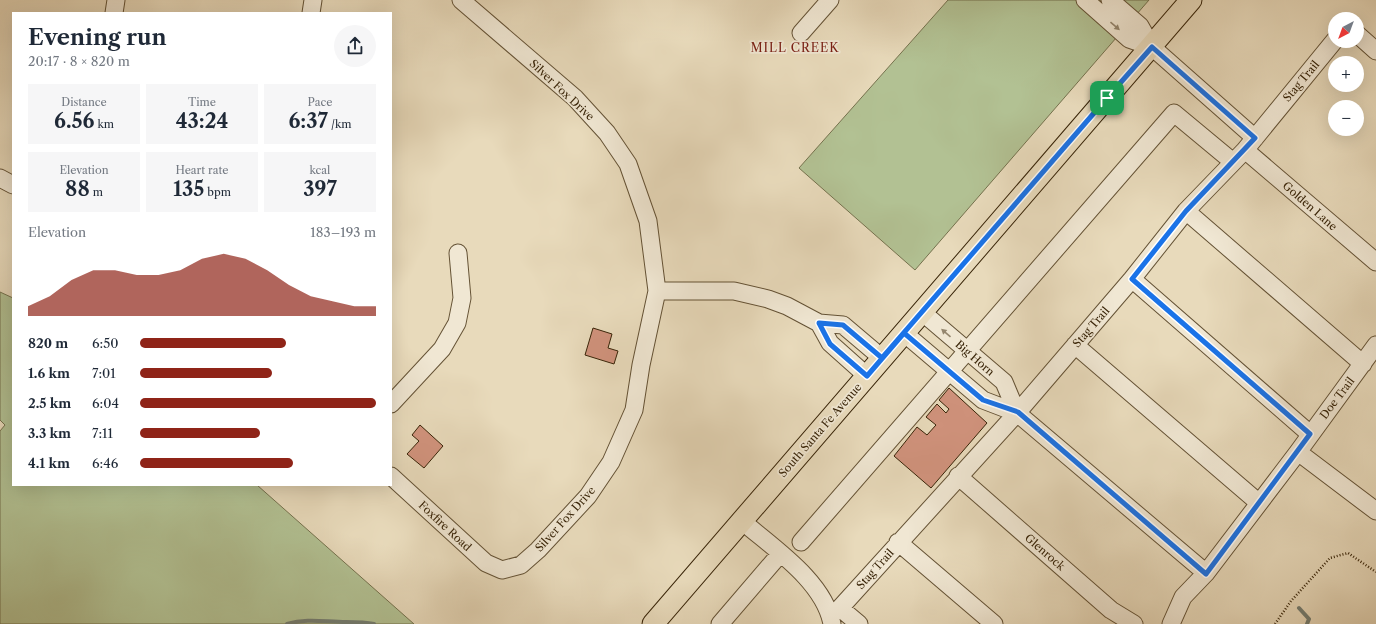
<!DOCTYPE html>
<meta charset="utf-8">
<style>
body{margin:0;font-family:"Libre Caslon Text",serif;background:#f6f6f7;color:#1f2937;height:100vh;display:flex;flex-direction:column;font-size:15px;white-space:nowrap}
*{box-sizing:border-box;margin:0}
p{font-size:13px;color:#747a83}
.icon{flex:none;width:22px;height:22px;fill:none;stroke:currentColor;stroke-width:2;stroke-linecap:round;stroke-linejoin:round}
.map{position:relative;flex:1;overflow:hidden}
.details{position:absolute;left:12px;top:12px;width:380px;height:474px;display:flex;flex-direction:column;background:#fff;border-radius:0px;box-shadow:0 4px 16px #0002}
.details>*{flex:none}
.needle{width:26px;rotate:221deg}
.tools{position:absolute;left:1328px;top:12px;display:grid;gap:8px}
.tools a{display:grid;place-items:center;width:36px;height:36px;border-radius:50%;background:#fff;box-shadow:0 4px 16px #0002;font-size:20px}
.pin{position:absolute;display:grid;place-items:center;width:34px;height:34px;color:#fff;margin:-17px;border-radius:8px;box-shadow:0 2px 6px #0006}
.round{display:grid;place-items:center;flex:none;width:42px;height:42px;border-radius:21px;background:#f6f6f7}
.overview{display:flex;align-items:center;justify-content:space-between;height:68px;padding:0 16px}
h1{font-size:22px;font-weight:800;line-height:30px}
.figures{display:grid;grid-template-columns:repeat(3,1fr);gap:6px;height:68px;padding:4px 16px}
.figures div{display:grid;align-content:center;border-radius:0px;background:#f6f6f7;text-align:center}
.figures b{font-size:20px;font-weight:800}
.figures small{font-size:11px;font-weight:400}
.figures p{font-size:11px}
.chart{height:112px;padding:8px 16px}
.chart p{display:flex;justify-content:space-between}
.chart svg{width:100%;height:72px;margin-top:4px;fill:#8f2418;opacity:.7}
ul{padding:0 16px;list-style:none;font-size:13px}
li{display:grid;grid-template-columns:64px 48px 1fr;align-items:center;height:30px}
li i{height:10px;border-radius:5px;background:#8f2418}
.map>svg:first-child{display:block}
.green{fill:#b2c193;stroke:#75724e}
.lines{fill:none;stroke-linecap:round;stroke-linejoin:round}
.stream{stroke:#737d72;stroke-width:4}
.building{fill:#d1937d;stroke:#382408}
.minor-casing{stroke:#645235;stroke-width:19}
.major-casing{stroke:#382408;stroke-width:23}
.path{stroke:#382408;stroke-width:2.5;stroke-dasharray:1 2;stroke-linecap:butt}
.minor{stroke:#f0e7d3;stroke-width:17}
.major{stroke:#e8dabb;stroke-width:21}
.oneway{fill:#94866e}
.route-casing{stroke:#fff;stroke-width:8}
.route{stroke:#1a73e8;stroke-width:5}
.labels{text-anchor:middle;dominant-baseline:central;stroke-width:3.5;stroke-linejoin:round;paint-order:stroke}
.street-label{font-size:11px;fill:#382408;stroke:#f0e7d3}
.neighbourhood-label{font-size:12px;letter-spacing:1px;fill:#7a1f14;stroke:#f0e7d3}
</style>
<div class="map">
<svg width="1376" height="624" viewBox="0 0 1376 624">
<rect width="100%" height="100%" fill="#e8dabb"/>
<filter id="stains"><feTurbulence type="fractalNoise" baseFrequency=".005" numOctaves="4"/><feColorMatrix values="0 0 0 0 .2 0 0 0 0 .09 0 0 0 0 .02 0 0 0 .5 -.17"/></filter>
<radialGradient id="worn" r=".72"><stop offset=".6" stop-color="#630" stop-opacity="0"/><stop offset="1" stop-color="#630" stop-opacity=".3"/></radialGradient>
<path class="green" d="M948,0H1149L915,270L799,168Z
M0,292L13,298V485H257L414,624H0V431L5,425L0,420Z"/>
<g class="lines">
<path class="stream" d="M1299,608L1309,619L1307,624
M287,624C307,618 325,622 346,622C356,622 365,622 374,624"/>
</g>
<path class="building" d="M593,328L612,334L608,348L618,351L614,364L585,355Z
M949,388L987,423L931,488L894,456L917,427L927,435L936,425L926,417L937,404L946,413L949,409L939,400Z
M420,425L443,446L424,468L407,454L419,441L412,435Z"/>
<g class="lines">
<defs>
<path id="minor" d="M1085,0L1129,39L1152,47
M1110,0L1140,26L1152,47L1255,138
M114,13L116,0
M311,13L313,0
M801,33L830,0
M1357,34L1376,51
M1245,150L1376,262
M0,178L13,185
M1186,211L1363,364
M1132,279L1310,434
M657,291H734L768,299L787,306L819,323L843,325L882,358
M922,312L1004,382L1017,413
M819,323L830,343L867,376
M904,333L983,400L1017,413L1206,573
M1075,345L1259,503
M391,404L442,349L457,323L462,298L458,253
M1298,452L1376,511
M391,476L486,563L502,570L521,565L538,550L588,496L611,462L634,410L641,365L657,291L648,221L628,164L607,133L575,98L461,0
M958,476L1111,610L1134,624
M742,521C773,548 824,581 832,624
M801,542L1174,113L1233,162
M898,542L994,624
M720,624L780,554
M859,624L840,608L1017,413L1132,279L1186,211L1245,150L1335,40
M1171,624L1183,597L1206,573L1298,452L1376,345"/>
<path id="major" d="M653,624L1191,0"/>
</defs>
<use href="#minor" class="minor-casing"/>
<use href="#major" class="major-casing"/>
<path class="path" d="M1275,624L1291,601L1330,558L1348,553L1376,572"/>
<use href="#minor" class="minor"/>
<use href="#major" class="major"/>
</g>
<defs><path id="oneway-solid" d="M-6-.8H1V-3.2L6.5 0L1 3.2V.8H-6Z"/></defs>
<g class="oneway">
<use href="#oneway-solid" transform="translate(1115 26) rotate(41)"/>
<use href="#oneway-solid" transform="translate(946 333) rotate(-139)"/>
</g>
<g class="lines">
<defs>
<path id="route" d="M1107,98L882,358L843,325L819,323L830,344L867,376L904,333L983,400L1018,412L1206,574L1310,434L1132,279L1186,211L1255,138L1152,47L1107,98"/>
</defs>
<use href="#route" class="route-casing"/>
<use href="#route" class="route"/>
</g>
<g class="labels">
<g class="street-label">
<text transform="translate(1301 81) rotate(-50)">Stag Trail</text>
<text transform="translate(562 90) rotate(43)">Silver Fox Drive</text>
<text transform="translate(1310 206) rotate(41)">Golden Lane</text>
<text transform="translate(1091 327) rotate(-49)">Stag Trail</text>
<text transform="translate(975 358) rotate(41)">Big Horn</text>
<text transform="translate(1337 398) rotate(-53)">Doe Trail</text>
<text transform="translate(820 430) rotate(-49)">South Santa Fe Avenue</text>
<text transform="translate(565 519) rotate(-48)">Silver Fox Drive</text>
<text transform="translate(445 526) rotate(43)">Foxfire Road</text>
<text transform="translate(1045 552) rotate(41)">Glenrock</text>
<text transform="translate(875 569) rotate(-48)">Stag Trail</text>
</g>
<g class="neighbourhood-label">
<text x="795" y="47">MILL CREEK</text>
</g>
</g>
<rect width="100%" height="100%" filter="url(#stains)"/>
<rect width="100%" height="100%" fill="url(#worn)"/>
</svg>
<div class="tools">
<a><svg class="needle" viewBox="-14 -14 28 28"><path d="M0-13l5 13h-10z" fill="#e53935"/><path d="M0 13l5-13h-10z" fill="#747a83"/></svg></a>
<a>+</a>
<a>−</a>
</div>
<div class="pin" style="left:1107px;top:98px;background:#1e9e55"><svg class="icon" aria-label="arrive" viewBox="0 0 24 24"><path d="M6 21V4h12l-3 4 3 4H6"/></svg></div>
<section class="details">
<div class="overview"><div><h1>Evening run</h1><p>20:17 · 8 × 820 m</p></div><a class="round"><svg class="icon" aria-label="share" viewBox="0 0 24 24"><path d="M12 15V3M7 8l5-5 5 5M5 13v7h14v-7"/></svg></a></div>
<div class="figures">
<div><p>Distance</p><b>6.56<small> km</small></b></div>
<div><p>Time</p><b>43:24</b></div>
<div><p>Pace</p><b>6:37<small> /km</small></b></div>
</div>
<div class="figures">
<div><p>Elevation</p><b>88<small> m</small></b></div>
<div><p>Heart rate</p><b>135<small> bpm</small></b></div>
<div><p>kcal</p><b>397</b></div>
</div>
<div class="chart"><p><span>Elevation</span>183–193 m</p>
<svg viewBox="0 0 160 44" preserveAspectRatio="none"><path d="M0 44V38L10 32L20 22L30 16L40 16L50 19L60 19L70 16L80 9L90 6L100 9L110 16L120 25L130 32L140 35L150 38L160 38V44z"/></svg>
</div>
<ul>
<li><b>820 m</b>6:50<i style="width:62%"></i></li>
<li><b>1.6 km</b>7:01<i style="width:56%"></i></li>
<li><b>2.5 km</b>6:04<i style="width:100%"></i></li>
<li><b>3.3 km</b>7:11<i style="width:51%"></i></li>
<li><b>4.1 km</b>6:46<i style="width:65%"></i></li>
</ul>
</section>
</div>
